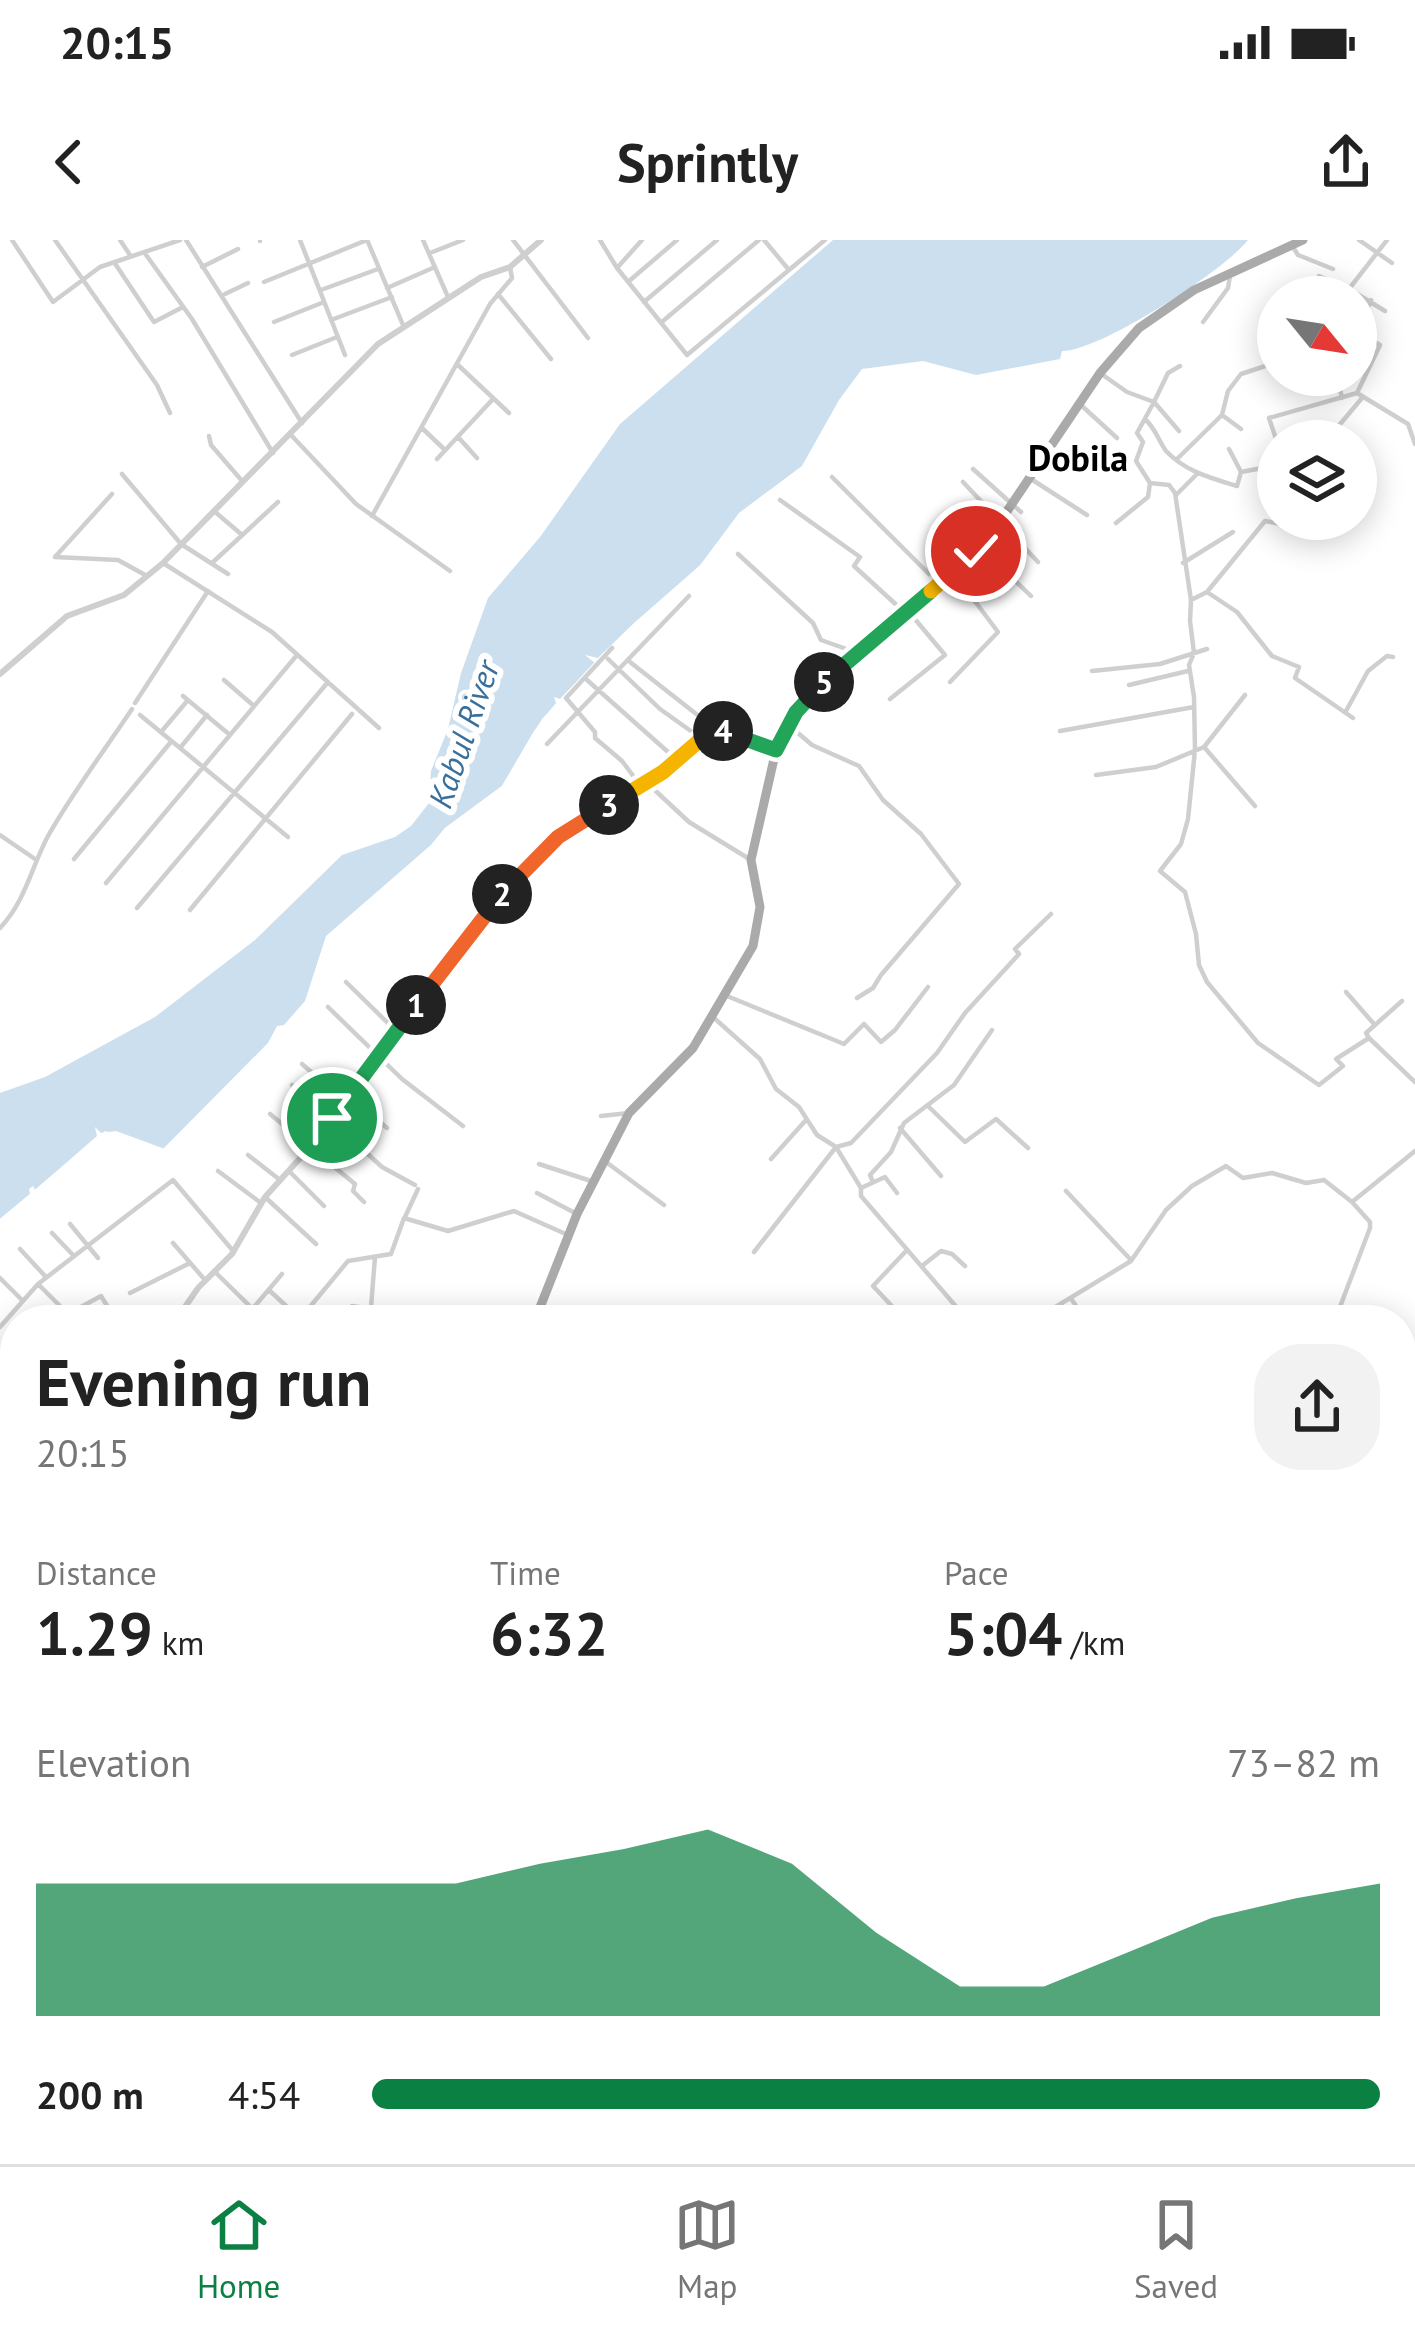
<!DOCTYPE html>
<meta charset="utf-8">
<style>
body{margin:0;font-family:"PT Sans",sans-serif;background:#f2f2f2;color:#222;height:100vh;display:flex;flex-direction:column;font-size:45px;white-space:nowrap}
*{box-sizing:border-box;margin:0}
p{font-size:39px;color:#767676}
.icon{flex:none;width:66px;height:66px;fill:none;stroke:currentColor;stroke-width:2;stroke-linecap:round;stroke-linejoin:round}
.map{position:relative;flex:1;overflow:hidden}
.panel{position:absolute;left:0px;top:1065px;width:1416px;height:861px;display:flex;flex-direction:column;background:#fff;border-radius:48px 48px 0 0;box-shadow:0 6px 30px #0003}
.panel>*{flex:none}
.needle{width:78px;rotate:120deg}
.fabs{position:absolute;left:1257px;top:36px;display:grid;gap:24px}
.fabs a{display:grid;place-items:center;width:120px;height:120px;border-radius:50%;background:#fff;box-shadow:0 6px 30px #0003;font-size:60px}
.pin{position:absolute;display:grid;place-items:center;width:102px;height:102px;color:#fff;margin:-51px;border:6px solid #fff;border-radius:50%;box-shadow:0 3px 12px #0007}
.km{position:absolute;width:60px;height:60px;margin:-30px;border-radius:50%;background:#222;color:#fff;font-size:33px;line-height:60px;text-align:center}
.round{display:grid;place-items:center;flex:none;width:126px;height:126px;border-radius:48px;background:#f2f2f2}
.head{display:flex;align-items:center;justify-content:space-between;height:204px;padding:0 36px}
h1{font-size:66px;font-weight:800;line-height:90px}
.stats{display:grid;grid-template-columns:repeat(3,1fr);gap:18px;height:204px;padding:12px 36px}
.stats div{display:grid;align-content:center}
.stats b{font-size:60px;font-weight:800}
.stats small{font-size:33px;font-weight:400}
.stats p{font-size:33px}
.chart{height:336px;padding:24px 36px}
.chart p{display:flex;justify-content:space-between}
.chart svg{width:100%;height:216px;margin-top:12px;fill:#0b8043;opacity:.7}
ul{padding:0 36px;list-style:none;font-size:39px}
li{display:grid;grid-template-columns:192px 144px 1fr;align-items:center;height:90px}
li i{height:30px;border-radius:15px;background:#0b8043}
.status{display:flex;justify-content:space-between;align-items:center;height:84px;padding:0 60px;background:#fff;direction:ltr}
.status svg{height:33px;fill:currentColor}
header{display:flex;justify-content:space-between;align-items:center;height:156px;padding:0 36px;background:#fff;font-size:54px;font-weight:800}
.tab-bar{display:flex;justify-content:space-around;align-items:center;height:168px;border-top:3px solid #e0e0e0;background:#fff;font-size:33px;color:#767676}
.tab-bar a{display:grid;justify-items:center;gap:6px}
.tab-bar .selected{color:#0b8043}
.map>svg:first-child{display:block}
.water{fill:#ccdfef}
.pier{fill:#fff}
.lines{fill:none;stroke-linecap:round;stroke-linejoin:round}
.minor{stroke:#cfcfcf;stroke-width:4.5}
.tertiary{stroke:#cfcfcf;stroke-width:6}
.primary{stroke:#aaa;stroke-width:9}
.split-1-casing{stroke:#fff;stroke-width:24}
.split-2-casing{stroke:#fff;stroke-width:24}
.split-3-casing{stroke:#fff;stroke-width:24}
.split-4-casing{stroke:#fff;stroke-width:24}
.split-5-casing{stroke:#fff;stroke-width:24}
.split-6-casing{stroke:#fff;stroke-width:24}
.split-7-casing{stroke:#fff;stroke-width:24}
.split-1{stroke:#22a559;stroke-width:15}
.split-2{stroke:#f0652b;stroke-width:15}
.split-3{stroke:#f0652b;stroke-width:15}
.split-4{stroke:#f5b400;stroke-width:15}
.split-5{stroke:#22a559;stroke-width:15}
.split-6{stroke:#22a559;stroke-width:15}
.split-7{stroke:#f5b400;stroke-width:15}
.labels{text-anchor:middle;dominant-baseline:central;stroke-width:12;stroke-linejoin:round;paint-order:stroke}
.water-label{font-size:33px;font-style:italic;fill:#396f9b;stroke:#fff}
.quarter-label{font-size:36px;font-weight:bold;fill:#000;stroke:#fff}
</style>
<div class="status"><b>20:15</b><svg viewBox="0 0 49 12"><path d="M0 12V9h3v3zM5 12V6h3v6zM10 12V3h3v9zM15 12V0h3v12zM26 1h20v11H26zM47 4h2v5h-2z"/></svg></div>
<header><svg class="icon" aria-label="back" viewBox="0 0 24 24"><path d="M15 5l-7 7 7 7"/></svg>Sprintly<svg class="icon" aria-label="share" viewBox="0 0 24 24"><path d="M12 15V3M7 8l5-5 5 5M5 13v7h14v-7"/></svg></header>
<div class="map">
<svg width="1415" height="1924" viewBox="0 0 1415 1924">
<rect width="100%" height="100%" fill="#fff"/>
<path class="water" d="M833,0H1248C1225,30 1099,112 1062,111L1060,119L976,135L923,121L862,129L839,160L802,226L739,273L698,328L604,412L542,479L502,546L445,588L431,605L326,696L305,761L284,785L277,786L268,803L163,909L105,891L0,979V853L45,837L155,777L255,700L342,615L395,597L411,586L429,563L431,531L448,489L461,433L488,358L540,297L620,184Z"/>
<path class="pier" d="M722,306L697,331L615,403L555,469L535,495L507,548L456,585L411,628L323,701L431,605L445,588L502,546L534,491L556,463L554,457L560,459L595,423L585,415L598,418L634,383Z
M272,800L165,912L107,897L0,983V979L30,954L29,949L33,946L35,950L97,896L95,887L101,893L116,891L165,909Z"/>
<g class="lines">
<path class="minor" d="M12,0L53,62L100,27L180,0
M55,0L157,145L170,173
M120,0L130,15
M186,0L302,183
M260,0V1
M300,0L345,115
M423,0L448,57
M513,0L588,98
M600,0L617,28L687,115L825,0
M764,0L789,30
M1359,0L1392,23
M368,2L403,85
M1293,7L1298,15L1333,29
M144,12L192,79L273,213
M430,13L463,0
M114,22L154,82L181,68
M202,27L238,9
M617,28L642,0
M1319,36L1347,48
M264,42L367,0
M628,42L677,0
M387,48L435,27
M321,50L378,29
M225,54L248,43
M498,54L551,119
M1371,60L1358,92L1380,105L1357,153L1408,184L1415,204
M644,62L717,0
M1385,71L1349,49L1387,0
M331,80L392,57
M663,81L759,0
M274,82L324,62
M1203,82L1228,48L1230,36
M292,115L337,97
M458,125L509,173
M1100,133L1127,152L1154,162L1137,193L1143,202L1136,221L1150,243L1169,245L1175,253L1191,360L1190,381L1194,413L1189,425L1194,457L1195,510L1188,579L1181,604L1160,631L1185,652L1196,694L1199,725L1207,742L1258,803L1319,845L1343,826L1336,819L1369,798L1415,842
M1337,135L1342,158
M1082,166L1117,198
M1222,175L1241,189
M1145,179C1156,189 1158,200 1166,211C1186,232 1211,238 1237,246L1241,232L1278,225
M423,189L445,210
M1179,191L1154,162L1168,133L1180,126
M291,195L356,264L450,331
M209,196L211,205L243,242
M458,197L477,218
M1326,201L1362,158
M1278,205L1269,178L1357,153
M1229,209L1241,232
M437,219L493,159
M1177,219L1222,175L1228,151L1241,134L1278,122
M973,229L1021,272
M122,234L181,304L228,334
M1356,234L1372,223
M832,237L939,344
M1031,239L1087,275
M963,242L1038,322
M112,254L55,317L118,320L147,336
M1176,255L1197,234
M780,260L860,317L854,326L902,370
M214,271L241,294
M372,276L490,64L512,38L510,27
M1116,283L1148,257L1150,243
M980,307L1031,356
M738,314L813,383L821,400L852,411
M163,323L272,392L379,488
M212,323L278,262
M1183,323L1233,292
M1207,352L1237,372L1272,416L1299,427L1295,438L1353,478
M1191,360L1207,352L1265,281L1286,285L1292,279
M612,408L566,458L595,492V498L622,521L640,545
M608,419L660,469L702,499
M630,422L714,488
M1092,431L1160,424L1207,409
M224,440L254,466
M587,440L677,520
M950,442L998,392L953,332
M1129,445L1188,431
M183,456L230,495
M890,459L945,415L909,372
M135,463L208,351
M1346,471L1368,431L1387,416L1393,417
M140,475L288,597
M791,487L812,505L859,526L883,560L921,594L959,644L881,735L873,748L857,758
M1060,491L1194,467
M161,492L188,460
M547,504L689,356
M1204,507L1245,455
M180,508L207,475
M1096,535L1156,527L1204,507L1255,566
M646,542L689,582L751,620
M0,595L35,619
M74,619L170,503
M106,643L297,415
M137,668L328,442
M190,670L352,474
M0,688C26,660 31,628 48,596C73,552 104,511 132,469
M346,742L396,791
M1346,752L1374,784
M727,756L844,804L864,784L881,802L895,790L928,747
M328,767L402,839L463,886
M713,777L760,819L776,849L799,867L817,895L836,907L861,948V956L959,1070H971L986,1080
M1369,798L1366,793L1402,761
M302,824L344,860
M292,845L382,927L415,945
M351,857L387,888
M929,867L965,902L996,879L1028,908
M270,874L355,944L353,951L364,962
M601,876L629,873
M900,888L941,936
M248,915L280,940
M771,919L806,880
M606,922L664,965
M539,924L594,942
M218,931L261,963
M289,931L324,966
M873,942L870,935L891,912L904,883L954,845L992,790
M861,948L885,937L897,953
M1066,951L1131,1020
M537,953L577,974
M265,957L316,1004
M405,977L418,949
M70,984L98,1018
M52,993L73,1015
M173,1003L205,1040
M20,1009L45,1036
M754,1012L836,907L851,903L937,813L965,773L1019,714L1015,709L1051,674
M922,1026L941,1011L952,1014L965,1026
M214,1031L264,1080
M0,1038L21,1059
M38,1044L68,1074L101,1056L116,1080
M269,1050L300,1079
M130,1053L190,1023
M1072,1060L1086,1080
M352,1066L445,1080
M82,1070L90,1080
M852,1078L854,1080
M243,1080L282,1034
M299,1080L348,1021L391,1014L404,978L448,991L514,971L568,995
M370,1080L375,1017
M905,1080L873,1046L907,1010
M949,1080L959,1070
M1034,1080L1131,1021L1166,970L1192,946L1226,926L1243,938L1272,933L1306,943L1324,940L1352,962L1415,911
M1335,1080L1370,988V982L1352,962
M0,1087L38,1044L173,940L234,1012
M0,1132L15,1143
M0,1190L5,1183
M0,1205L6,1211L1,1217L15,1228
M0,1278L5,1286L15,1279
M0,1310L15,1320
M10,1484L15,1522
M0,1542L15,1541
M0,1759L15,1742
M208,1911L220,1924
M278,1911L294,1924
M628,1911L643,1924
M670,1911L683,1924
M701,1911L717,1924
M1013,1911L1035,1924
M1119,1911L1132,1924
M689,1924L699,1911
M822,1924L830,1911
M863,1924L869,1911
M989,1924L998,1911
M1108,1924L1116,1911"/>
<path class="tertiary" d="M0,434L67,376L124,355L163,323L378,104L481,37L510,27L541,0
M176,1080L198,1048L232,1014L265,957L311,906L490,666L558,597L663,532L714,488L776,510
M0,1242L15,1229
M468,1911L479,1924
M294,1924L305,1911"/>
<path class="primary" d="M535,1080L577,974L629,873L693,808L753,706L760,667L751,620L776,510L796,472L835,430L939,344L993,292L1100,133L1139,88L1194,50L1303,0
M403,1924V1911"/>
</g>
<g class="lines">
<defs>
<path id="split-1" d="M332,878L416,765"/>
<path id="split-2" d="M416,765L502,654"/>
<path id="split-3" d="M502,654L558,597L609,565"/>
<path id="split-4" d="M609,565L663,532L714,488L723,491"/>
<path id="split-5" d="M723,491L776,510L796,472L824,442"/>
<path id="split-6" d="M824,442L931,351"/>
<path id="split-7" d="M931,351L976,311"/>
</defs>
<use href="#split-1" class="split-1-casing"/>
<use href="#split-2" class="split-2-casing"/>
<use href="#split-3" class="split-3-casing"/>
<use href="#split-4" class="split-4-casing"/>
<use href="#split-5" class="split-5-casing"/>
<use href="#split-6" class="split-6-casing"/>
<use href="#split-7" class="split-7-casing"/>
<use href="#split-1" class="split-1"/>
<use href="#split-2" class="split-2"/>
<use href="#split-3" class="split-3"/>
<use href="#split-4" class="split-4"/>
<use href="#split-5" class="split-5"/>
<use href="#split-6" class="split-6"/>
<use href="#split-7" class="split-7"/>
</g>
<g class="labels">
<g class="water-label">
<text transform="translate(463 494) rotate(-71)">Kabul River</text>
</g>
<g class="quarter-label">
<text x="1078" y="217">Dobila</text>
</g>
</g>
</svg>
<div class="fabs">
<a><svg class="needle" viewBox="-14 -14 28 28"><path d="M0-13l5 13h-10z" fill="#e53935"/><path d="M0 13l5-13h-10z" fill="#767676"/></svg></a>
<a><svg class="icon" aria-label="layers" viewBox="0 0 24 24"><path d="M12 4l9 5-9 5-9-5zM3 14l9 5 9-5"/></svg></a>
</div>
<div class="pin" style="left:332px;top:878px;background:#1e9e55"><svg class="icon" aria-label="arrive" viewBox="0 0 24 24"><path d="M6 21V4h12l-3 4 3 4H6"/></svg></div>
<div class="pin" style="left:976px;top:311px;background:#d93025"><svg class="icon" aria-label="check" viewBox="0 0 24 24"><path d="M5 12l5 5 9-10"/></svg></div>
<b class="km" style="left:416px;top:765px">1</b>
<b class="km" style="left:502px;top:654px">2</b>
<b class="km" style="left:609px;top:565px">3</b>
<b class="km" style="left:723px;top:491px">4</b>
<b class="km" style="left:824px;top:442px">5</b>
<section class="panel">
<div class="head"><div><h1>Evening run</h1><p>20:15</p></div><a class="round"><svg class="icon" aria-label="share" viewBox="0 0 24 24"><path d="M12 15V3M7 8l5-5 5 5M5 13v7h14v-7"/></svg></a></div>
<div class="stats">
<div><p>Distance</p><b>1.29<small> km</small></b></div>
<div><p>Time</p><b>6:32</b></div>
<div><p>Pace</p><b>5:04<small> /km</small></b></div>
</div>
<div class="chart"><p><span>Elevation</span>73–82 m</p>
<svg viewBox="0 0 160 44" preserveAspectRatio="none"><path d="M0 44V17L10 17L20 17L30 17L40 17L50 17L60 13L70 10L80 6L90 13L100 27L110 38L120 38L130 31L140 24L150 20L160 17V44z"/></svg>
</div>
<ul>
<li><b>200 m</b>4:54<i style="width:100%"></i></li>
</ul>
</section>
</div>
<nav class="tab-bar">
<a class="selected"><svg class="icon" aria-label="home" viewBox="0 0 24 24"><path d="M3 11l9-7 9 7M6 9v11h12V9"/></svg>Home</a>
<a><svg class="icon" aria-label="map" viewBox="0 0 24 24"><path d="M3 6l6-2 6 2 6-2v14l-6 2-6-2-6 2zM9 4v14M15 6v14"/></svg>Map</a>
<a><svg class="icon" aria-label="saved" viewBox="0 0 24 24"><path d="M7 4h10v16l-5-4-5 4z"/></svg>Saved</a>
</nav>
